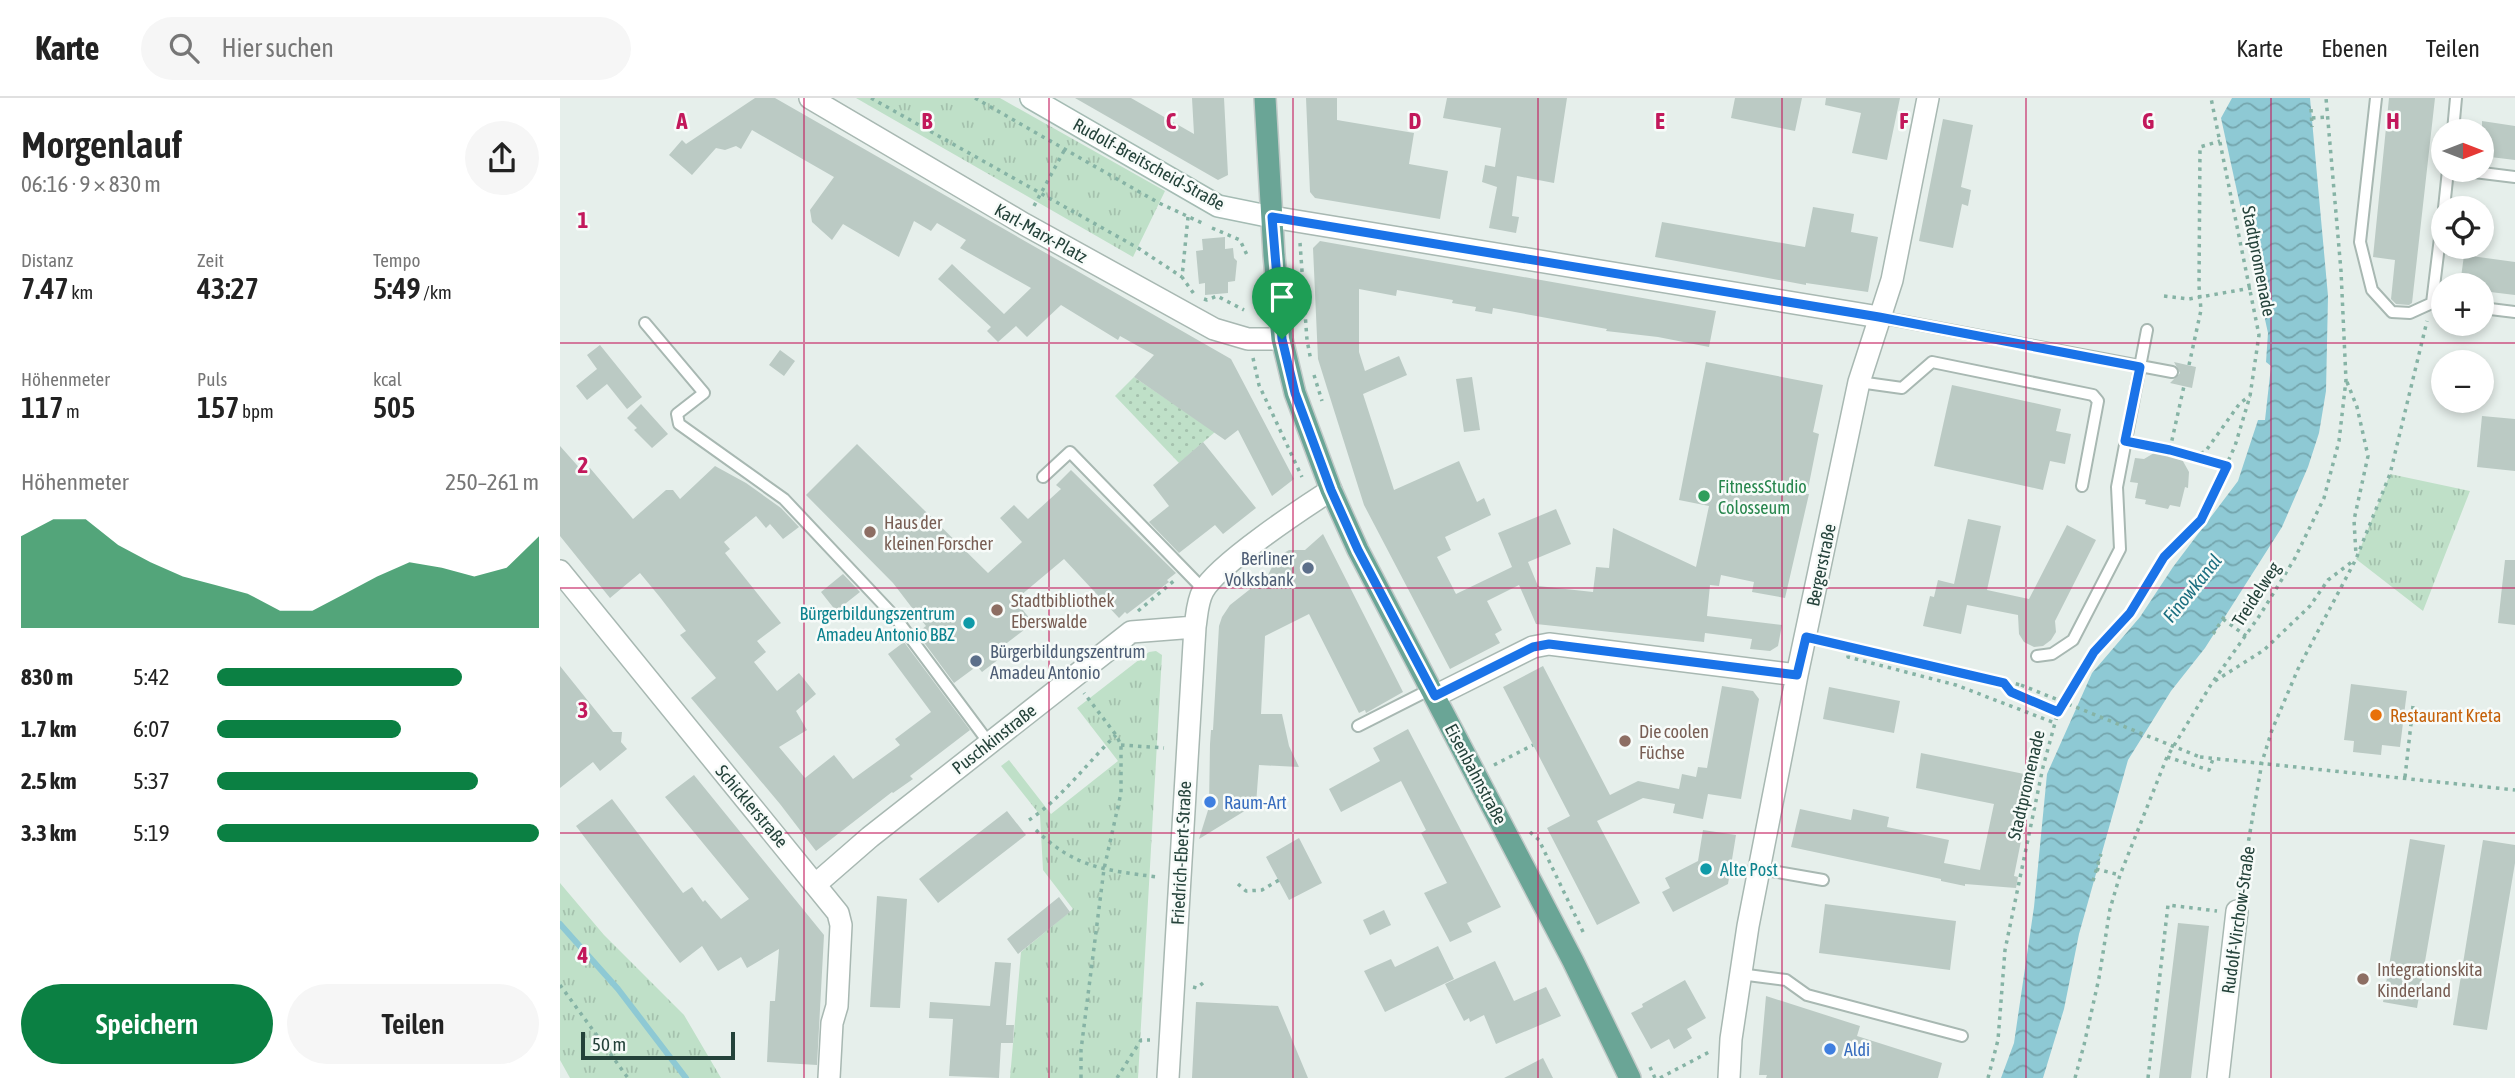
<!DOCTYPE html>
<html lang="de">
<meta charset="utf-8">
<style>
body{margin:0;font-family:"Asap Condensed",sans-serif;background:#f6f6f6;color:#222;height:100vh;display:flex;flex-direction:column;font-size:26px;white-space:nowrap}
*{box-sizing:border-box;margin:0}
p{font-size:23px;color:#767676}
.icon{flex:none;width:38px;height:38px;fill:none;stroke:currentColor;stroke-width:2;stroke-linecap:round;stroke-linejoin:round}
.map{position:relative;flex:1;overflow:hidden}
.side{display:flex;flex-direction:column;background:#fff;width:560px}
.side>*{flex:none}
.needle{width:46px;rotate:90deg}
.tools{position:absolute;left:1871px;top:21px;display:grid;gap:14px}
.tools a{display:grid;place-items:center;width:63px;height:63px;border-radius:50%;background:#fff;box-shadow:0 4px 10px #0003;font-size:35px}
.scale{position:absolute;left:21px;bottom:18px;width:154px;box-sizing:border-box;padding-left:7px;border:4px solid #24423a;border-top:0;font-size:19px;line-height:24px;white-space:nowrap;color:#24423a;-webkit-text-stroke:5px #f7fbf9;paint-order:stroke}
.pin{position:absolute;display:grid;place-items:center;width:60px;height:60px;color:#fff;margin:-72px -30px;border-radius:50% 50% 50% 0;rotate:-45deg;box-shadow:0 0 7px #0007}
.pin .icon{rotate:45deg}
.round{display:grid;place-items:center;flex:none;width:74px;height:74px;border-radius:37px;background:#f6f6f6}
.head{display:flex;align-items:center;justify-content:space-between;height:119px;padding:0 21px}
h1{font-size:38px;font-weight:600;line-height:52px}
.metrics{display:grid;grid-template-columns:repeat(3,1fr);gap:10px;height:119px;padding:7px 21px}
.metrics div{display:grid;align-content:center}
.metrics b{font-size:30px;font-weight:600}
.metrics small{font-size:19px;font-weight:400}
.metrics p{font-size:19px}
.chart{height:196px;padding:14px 21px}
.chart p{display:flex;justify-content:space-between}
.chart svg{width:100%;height:126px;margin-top:7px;fill:#0b8043;opacity:.7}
.action{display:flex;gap:14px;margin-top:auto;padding:14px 21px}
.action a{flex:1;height:80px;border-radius:42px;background:#0b8043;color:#fff;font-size:28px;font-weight:600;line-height:80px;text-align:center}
.action a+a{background:#f6f6f6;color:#222}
ul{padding:0 21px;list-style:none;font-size:23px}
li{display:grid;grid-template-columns:112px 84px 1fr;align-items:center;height:52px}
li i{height:18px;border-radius:9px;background:#0b8043}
header{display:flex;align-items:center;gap:42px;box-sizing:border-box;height:98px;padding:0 35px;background:#fff;border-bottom:2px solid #e0e0e0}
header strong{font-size:33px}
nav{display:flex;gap:38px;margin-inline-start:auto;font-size:24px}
.search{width:490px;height:63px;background:#f6f6f6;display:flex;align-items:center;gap:18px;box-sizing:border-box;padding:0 24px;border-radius:38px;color:#767676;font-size:26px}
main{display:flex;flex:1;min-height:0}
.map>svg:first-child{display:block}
.grass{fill:url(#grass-dots)}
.park{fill:url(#park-tufts)}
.water{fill:url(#water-waves)}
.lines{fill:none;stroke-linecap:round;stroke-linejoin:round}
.stream{stroke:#8ec9d4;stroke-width:6}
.building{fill:#bbcac4}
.service-casing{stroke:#a8b8b2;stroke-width:14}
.minor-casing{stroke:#a8b8b2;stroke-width:24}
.secondary-casing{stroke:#a4bbb3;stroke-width:24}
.primary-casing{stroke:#c2cac8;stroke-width:24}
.path{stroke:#86b3a5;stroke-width:3.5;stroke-dasharray:3.5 5;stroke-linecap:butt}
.service{stroke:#fff;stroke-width:10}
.minor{stroke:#fff;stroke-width:21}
.secondary{stroke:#fff;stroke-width:21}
.primary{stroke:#6aa596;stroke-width:21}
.path-bridge{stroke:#86b3a5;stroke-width:3.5;stroke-dasharray:3.5 5;stroke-linecap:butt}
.route-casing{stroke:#fff;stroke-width:14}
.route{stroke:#1a73e8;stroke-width:9}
.grid{fill:none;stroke:#c2185b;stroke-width:2;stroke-opacity:0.55}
.leisure-dot{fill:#2e9e5b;stroke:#f7fbf9;stroke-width:2.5}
.education-dot{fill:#8d6e63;stroke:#f7fbf9;stroke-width:2.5}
.service-dot{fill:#5c6f8a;stroke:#f7fbf9;stroke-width:2.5}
.culture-dot{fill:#0f9aa8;stroke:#f7fbf9;stroke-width:2.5}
.food-dot{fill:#e8710a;stroke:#f7fbf9;stroke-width:2.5}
.shop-dot{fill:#3f7fe0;stroke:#f7fbf9;stroke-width:2.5}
.labels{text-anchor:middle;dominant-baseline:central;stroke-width:5;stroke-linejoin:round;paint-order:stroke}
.street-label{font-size:18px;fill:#24423a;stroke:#f7fbf9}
.leisure-label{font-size:18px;fill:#27864d;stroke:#f7fbf9;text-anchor:start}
.education-label{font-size:18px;fill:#785e54;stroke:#f7fbf9;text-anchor:start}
.service-label{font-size:18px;fill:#4e5e75;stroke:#f7fbf9;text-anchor:end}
.culture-label{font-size:18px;fill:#0d838f;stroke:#f7fbf9;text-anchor:end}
.food-label{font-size:18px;fill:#c56008;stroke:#f7fbf9;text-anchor:start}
.shop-label{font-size:18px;fill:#366cbe;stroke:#f7fbf9;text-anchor:start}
.water-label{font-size:19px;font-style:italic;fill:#1c6f80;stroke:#f7fbf9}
.grid-label{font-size:23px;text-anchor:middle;font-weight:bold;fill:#c2185b;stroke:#f7fbf9;stroke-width:5;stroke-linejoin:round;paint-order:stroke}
</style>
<header>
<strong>Karte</strong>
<div class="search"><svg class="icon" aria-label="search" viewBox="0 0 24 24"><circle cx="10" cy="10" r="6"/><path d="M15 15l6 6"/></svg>Hier suchen</div>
<nav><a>Karte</a><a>Ebenen</a><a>Teilen</a></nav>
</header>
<main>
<section class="side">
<div class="head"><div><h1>Morgenlauf</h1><p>06:16 · 9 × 830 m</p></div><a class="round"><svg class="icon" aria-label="share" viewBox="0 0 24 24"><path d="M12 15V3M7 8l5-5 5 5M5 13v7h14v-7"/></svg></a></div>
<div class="metrics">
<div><p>Distanz</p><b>7.47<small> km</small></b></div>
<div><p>Zeit</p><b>43:27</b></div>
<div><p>Tempo</p><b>5:49<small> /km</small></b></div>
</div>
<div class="metrics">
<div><p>Höhenmeter</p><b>117<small> m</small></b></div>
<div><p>Puls</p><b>157<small> bpm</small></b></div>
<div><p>kcal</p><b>505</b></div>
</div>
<div class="chart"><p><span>Höhenmeter</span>250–261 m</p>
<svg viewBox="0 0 160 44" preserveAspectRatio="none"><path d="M0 44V12L10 6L20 6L30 15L40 21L50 26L60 29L70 32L80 38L90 38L100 32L110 26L120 21L130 23L140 26L150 23L160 12V44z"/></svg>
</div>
<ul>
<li><b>830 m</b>5:42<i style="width:76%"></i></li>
<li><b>1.7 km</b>6:07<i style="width:57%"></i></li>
<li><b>2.5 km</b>5:37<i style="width:81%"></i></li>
<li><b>3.3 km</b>5:19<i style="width:100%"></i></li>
</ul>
<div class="action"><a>Speichern</a><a>Teilen</a></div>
</section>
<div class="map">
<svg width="1955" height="980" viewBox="0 0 1955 980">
<defs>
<pattern id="grass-dots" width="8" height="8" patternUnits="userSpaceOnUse" patternTransform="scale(1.75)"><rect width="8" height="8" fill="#bfe0c8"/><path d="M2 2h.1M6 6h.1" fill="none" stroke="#a4c1ad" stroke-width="1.8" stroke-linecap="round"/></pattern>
<pattern id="park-tufts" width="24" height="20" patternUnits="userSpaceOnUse" patternTransform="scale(1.75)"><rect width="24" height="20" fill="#bfe0c8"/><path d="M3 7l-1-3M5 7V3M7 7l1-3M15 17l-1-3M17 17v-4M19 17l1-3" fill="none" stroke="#a4c1ad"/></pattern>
<pattern id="water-waves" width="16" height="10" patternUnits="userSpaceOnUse" patternTransform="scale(1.75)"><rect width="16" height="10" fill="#8ec9d4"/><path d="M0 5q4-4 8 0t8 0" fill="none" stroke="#74a5ad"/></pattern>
</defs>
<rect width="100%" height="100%" fill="#e6efeb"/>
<path class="grass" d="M574,279L655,334L619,365L555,298Z"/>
<path class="park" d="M296,0H440L605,93L573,159Z
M1830,376L1910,393L1863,513L1796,461Z
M596,553L602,557L578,980H450L461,854L513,811L483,772L480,717L441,668L449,662L491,716L558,663L517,610L589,554Z
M0,785L44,837L124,917L161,980H10L0,962Z"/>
<path class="water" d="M1672,0H1750L1768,198L1766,293L1759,335L1748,369L1722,429L1645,550L1611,593L1568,662L1519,836L1504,911L1483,980H1441L1454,945L1474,809L1487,676L1532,575L1580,519L1613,469L1678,383L1698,322H1705L1711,268L1706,264L1708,235L1661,20Z"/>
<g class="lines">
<path class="stream" d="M0,826L58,891L126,980"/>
</g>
<path class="building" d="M195,0H215L671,261L734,381L712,398L678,332L665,342L574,279L594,257L560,238L558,242L501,207L467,239L456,228L438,244L427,233L431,229L378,181L392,166L444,216L471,190L400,150L406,142L377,125L371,133L354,123L339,159L283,126L272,142L252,124L250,112L274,79L192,32L181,51L176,48L165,52L156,50L132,77L109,57L122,42L126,46Z
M515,0H571L634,36L632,0H664L668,77L658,82Z
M746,0H777V22L854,35L849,66L888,73L880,121L755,100L750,94Z
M887,0H1007L994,85L957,78L952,118L959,119L956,135L929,130L937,89L922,84L925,67L935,69L941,30L883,20Z
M1175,0H1242L1235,33L1171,20Z
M1266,0H1340L1327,62L1292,55L1301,15L1265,7Z
M1829,0H1875L1852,205L1849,207L1836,206L1831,201L1835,162L1813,159Z
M1383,21L1413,27L1401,89L1411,92L1408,108L1402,106L1393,150L1359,143Z
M1922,23L1955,28V62L1922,58Z
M1253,109L1294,116L1291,134L1318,139L1308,194L1246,185V187L1095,159L1102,124L1245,149Z
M665,139V151L673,150L674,160L677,163L675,183L668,184V195L645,197V185L639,186L636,153L643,152L642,141Z
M760,143L1156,213L1149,249L1098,239L1046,233L1047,231L933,210L932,216L915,213L916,209L892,205L893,202L837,192L836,198L799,191V254L805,273L839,258L847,277L803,296L834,392L899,363L917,404L924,400L931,417L885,439L891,452L877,459L896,496L952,469L938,435L996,411L1011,446L968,464L978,488L1033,494L1036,469L1049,470L1053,430L1136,469L1149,408L1119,402L1146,264L1263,287L1253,334L1259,336L1247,396H1249L1225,500L1192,494L1194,484L1161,477L1159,488L1150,487L1147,518L1222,527L1218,548L1210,553L1190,551L1192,541L1145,535L1144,544L976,526L959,487L927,503L942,532L935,536L940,545L890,571L804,407L773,309L758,261L753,150Z
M1904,157L1955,164V197L1922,193V187H1900Z
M40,247L82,299L67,311L47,286L27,302L16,288L37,271L27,257Z
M220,252L235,263L224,278L209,267Z
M1614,264L1636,269L1632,290L1610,285L1620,275Z
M912,279L920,332L904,334L896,281Z
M1392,287L1501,311L1496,333L1511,336L1505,366L1490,363L1483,392L1374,368Z
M81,306L108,336L92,350L74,332L77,330L67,320Z
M1922,318L1955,321V373L1917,369Z
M643,344L696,410L663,436L655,427L619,455L589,424L609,408L593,387Z
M297,346L428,475L462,444L440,420L454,407L468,421L501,391L496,387L511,372L616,475L607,482L609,484L567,516L565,514L559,520L504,461L455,502L470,521L461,528L464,532L443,548L448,554L422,574L417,568L394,585L357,535L366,528L333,485L246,397Z
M0,348L24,375L30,370L73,421L106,392H113L120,401L155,368L186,385L221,410L239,429L223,441L210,426L206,430L196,418L164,444L170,451L165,455L221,525L197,543L206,554L194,564L217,593L239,575L256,596L236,613L247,632L219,649L245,680L274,657L293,681L340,647L335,641L371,614L328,556L344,544L410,632L350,678L353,681L333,695L332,694L256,753L220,706L131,600L156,580L120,537L126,533L99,498L80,475L50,500L0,438Z
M1599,352L1619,356L1629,374L1628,390L1625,389L1620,409L1610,407L1608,411L1585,406L1586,402L1575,400L1578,385L1570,384L1575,360L1584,361Z
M1408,421L1441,428L1427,492L1469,501L1507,427L1536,442L1495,523L1496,534L1491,542L1483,548L1474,549L1464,544L1459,536L1458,517L1407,507L1401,536L1363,528L1370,498L1374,499L1378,482L1394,486Z
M763,436L843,594L806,615L805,612L799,615L749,516L705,538L701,616H722L729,648L739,669L699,667L696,706L639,741L649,709L650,646L651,632H653L659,528L662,519L670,507L708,477L717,459L729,452H745Z
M1945,462H1955V527L1938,525Z
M283,476L300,494L276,513L261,494Z
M0,568L53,634H62L61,644L67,651L40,673L33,664L0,690Z
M983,568L1050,697L1078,683L1119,691L1122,676L1136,679L1138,669L1147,670L1162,588L1193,593L1199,601L1181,701L1148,696L1143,721L1113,715L1115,706L1083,700L1037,723L1080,805L1037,827L987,730L1010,718L943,589Z
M1791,586L1847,593L1840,649L1822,647L1821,657L1793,654L1794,643L1784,642Z
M1269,589L1340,603L1334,635L1263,621Z
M848,631L941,809L907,825L912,834L890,844L864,795L887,785L861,735L866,732L841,683L781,714L769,691L820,663L813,650Z
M1361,655L1474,678L1454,778L1458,779L1456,790L1405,786V788L1381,783V781L1231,749L1240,711L1291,722L1293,711L1329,719L1327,729L1389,742L1384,765L1420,772L1434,706L1356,690Z
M134,677L264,837L257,967L207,964L210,903H215L219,851L187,870L181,859L158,873L142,848L120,865L16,728L52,701L123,795L132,789L143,804L145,802L161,821L189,801L105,699Z
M447,713L466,737L378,805L359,781Z
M1143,732L1176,737L1168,786L1113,814L1102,794L1110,790L1105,780L1138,763Z
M739,740L762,785L729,802L706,759Z
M1850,741L1885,747L1857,910L1823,904Z
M1923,742L1955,747V765L1927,932L1893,927Z
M317,798L347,801L340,910L310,909Z
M499,799L510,814L458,856L447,841Z
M1265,806L1396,823L1390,872L1259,855Z
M824,812L831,827L810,837L803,822Z
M1618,825L1649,828L1642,888L1631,980H1599Z
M878,848L894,881L825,914L804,873L831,861L835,869Z
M935,863L954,903L986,889L1001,918L936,946L924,917L910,924L909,920L904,923L885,886Z
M435,864L451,865L446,927H454L453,945H441L439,980L389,978L393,921L369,920L370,904L430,908Z
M1125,882L1146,920L1127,931L1132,940L1114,951L1109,941L1091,951L1071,915L1083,909L1082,906Z
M1206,898L1300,928L1297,938L1382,965L1378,980H1206L1207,977H1199Z
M636,904L718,908L748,980H632Z
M983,960L993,980H944Z"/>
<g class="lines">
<defs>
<path id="service" d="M1816,0L1800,144L1812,192L1832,214L1850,215L1872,205
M1893,33L1896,0
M1898,72L1955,79
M1884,110L1888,72
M1872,205L1883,115
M1922,210L1955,214
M1319,219L1612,274
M85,225L144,295L117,316L119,326L224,401L335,519L429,645
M1299,284L1342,290L1372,264L1533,297L1538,303L1522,388
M483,379L510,354L644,492
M1477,558L1492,556L1513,542L1560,451L1557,389L1587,232
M798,628L871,591
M1200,771L1263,782
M1180,876L1226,882L1247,897L1402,938"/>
<path id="minor" d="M250,0L464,126L654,231L688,241H722
M712,119L1319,219
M0,473L278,815L281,827L277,908L272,925L269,980
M875,598L973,549L989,546L1237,577
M256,786L310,739L571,534L635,529
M608,980L635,529C637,517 637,504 643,493C658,466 743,410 771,392
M1169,980L1171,941L1188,828L1237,577L1299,284L1332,182L1368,0
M1658,980L1677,813"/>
<path id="secondary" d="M471,0L658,108L712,119"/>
<path id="primary" d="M705,0L714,157L722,241L735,295L771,392L798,452L1013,863L1070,980"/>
</defs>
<use href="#service" class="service-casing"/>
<use href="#minor" class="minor-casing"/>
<use href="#secondary" class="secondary-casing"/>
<use href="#primary" class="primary-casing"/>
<path class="path" d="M311,0L578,150L622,179
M415,0L599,105L642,125
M1751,11L1752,29
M1752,20L1767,19
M474,108L505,51
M628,119L622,179L634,196
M652,130L680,142L687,157
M740,145L747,242L751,263
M1604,198L1629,201L1691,190
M644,201L647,202L657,198L684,212
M693,260L699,287L742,379
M1629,267L1641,212L1639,188L1640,49L1660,43
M754,277L762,303
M1787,284L1797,309L1808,358L1794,422L1796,457
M1580,346L1667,368
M1610,351L1624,288
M1632,357L1645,354L1680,305L1690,298
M578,513L615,482
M1663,521L1686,538
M1653,536L1666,516
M1265,543L1461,587
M1288,549V559L1396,587L1495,625
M1655,583L1704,552L1750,508L1768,482L1793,463
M1444,585L1451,594L1498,614
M561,647L604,650
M1607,659L1649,672L1653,661
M1640,659L1955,692
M934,667L973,647
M1845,679L1853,608
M469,722C501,701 528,664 556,637
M476,732C515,770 545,772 597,779
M970,734L979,742L1025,838
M1536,771L1560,777
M1533,783L1541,756
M678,786L686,793L702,792L719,782
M1680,793L1702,664L1712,632L1738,571L1796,461L1830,376L1867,223
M0,887L68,980
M633,889L637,890L643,885
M1090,969L1095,980
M521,980V952L544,771L561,695V647L556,637L524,595
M557,980L581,942H590
M1100,980L1151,953
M1428,980L1438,942L1445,852L1483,669L1498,614L1534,554L1570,515L1604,459L1641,422L1675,348L1690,298L1699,237L1651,0
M1515,980L1524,947L1539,880L1550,811L1560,777L1607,659L1652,585L1700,517L1735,460L1764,400L1779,343L1786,282L1781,173L1766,0
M1588,980L1608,807L1657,813"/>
<use href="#service" class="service"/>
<use href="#minor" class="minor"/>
<use href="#secondary" class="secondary"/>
<use href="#primary" class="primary"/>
<path class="path-bridge" d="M1461,587L1640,659"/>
</g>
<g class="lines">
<defs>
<path id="route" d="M712,119L1319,219L1580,269L1565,343L1610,352L1667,368L1641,422L1604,459L1570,515L1534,554L1498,614L1451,594L1444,585L1246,539L1237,577L989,546L973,549L875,598L798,452L771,392L735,295L722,241Z"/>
</defs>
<use href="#route" class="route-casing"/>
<use href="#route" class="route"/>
</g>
<path class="grid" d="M244,0V980M489,0V980M733,0V980M978,0V980M1222,0V980M1466,0V980M1711,0V980M0,245H1955M0,490H1955M0,735H1955"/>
<circle class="leisure-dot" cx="1144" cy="398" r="7"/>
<g class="education-dot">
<circle cx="310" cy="434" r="7"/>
<circle cx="437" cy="512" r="7"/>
<circle cx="1065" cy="643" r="7"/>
<circle cx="1803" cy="881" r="7"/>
</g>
<g class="service-dot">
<circle cx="748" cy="470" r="7"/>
<circle cx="416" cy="563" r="7"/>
</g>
<g class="culture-dot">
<circle cx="409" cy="525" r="7"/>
<circle cx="1146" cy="771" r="7"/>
</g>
<circle class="food-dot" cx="1816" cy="617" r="7"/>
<g class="shop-dot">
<circle cx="650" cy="704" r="7"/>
<circle cx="1270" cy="951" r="7"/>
</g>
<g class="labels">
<g class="street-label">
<text transform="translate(589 66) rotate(29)">Rudolf-Breitscheid-Straße</text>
<text transform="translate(481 135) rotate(29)">Karl-Marx-Platz</text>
<text transform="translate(1699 163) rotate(79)">Stadtpromenade</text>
<text transform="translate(1261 467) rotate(-78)">Bergerstraße</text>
<text transform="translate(1696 496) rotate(-57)">Treidelweg</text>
<text transform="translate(434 641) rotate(-38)">Puschkinstraße</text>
<text transform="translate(916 676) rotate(62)">Eisenbahnstraße</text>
<text transform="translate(1466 687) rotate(-77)">Stadtpromenade</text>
<text transform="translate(192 708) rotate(50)">Schicklerstraße</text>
<text transform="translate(621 755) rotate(-87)">Friedrich-Ebert-Straße</text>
<text transform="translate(1678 822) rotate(-82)">Rudolf-Virchow-Straße</text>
</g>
<g class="leisure-label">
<text x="1158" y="388">FitnessStudio<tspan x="1158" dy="21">Colosseum</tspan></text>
</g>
<g class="education-label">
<text x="324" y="424">Haus der<tspan x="324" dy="21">kleinen Forscher</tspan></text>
<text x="451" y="502">Stadtbibliothek<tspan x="451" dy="21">Eberswalde</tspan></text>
<text x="1079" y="633">Die coolen<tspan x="1079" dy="21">Füchse</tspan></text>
<text x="1817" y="871">Integrationskita<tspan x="1817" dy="21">Kinderland</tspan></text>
</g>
<g class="service-label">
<text x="734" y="460">Berliner<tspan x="734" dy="21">Volksbank</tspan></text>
<text x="430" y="553" text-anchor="start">Bürgerbildungszentrum<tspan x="430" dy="21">Amadeu Antonio</tspan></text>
</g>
<g class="culture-label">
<text x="395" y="515">Bürgerbildungszentrum<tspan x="395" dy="21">Amadeu Antonio BBZ</tspan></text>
<text x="1160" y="771" text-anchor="start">Alte Post</text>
</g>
<g class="food-label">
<text x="1830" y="617">Restaurant Kreta</text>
</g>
<g class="shop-label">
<text x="664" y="704">Raum-Art</text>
<text x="1284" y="951">Aldi</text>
</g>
<g class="water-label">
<text transform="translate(1632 490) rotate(-51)">Finowkanal</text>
</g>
</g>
<g class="grid-label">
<text x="122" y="31">A</text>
<text x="367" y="31">B</text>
<text x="611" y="31">C</text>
<text x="855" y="31">D</text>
<text x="1100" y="31">E</text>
<text x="1344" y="31">F</text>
<text x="1588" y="31">G</text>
<text x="1833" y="31">H</text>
<text x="23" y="130">1</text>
<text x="23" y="375">2</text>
<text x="23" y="620">3</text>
<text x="23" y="865">4</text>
</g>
</svg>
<div class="tools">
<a><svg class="needle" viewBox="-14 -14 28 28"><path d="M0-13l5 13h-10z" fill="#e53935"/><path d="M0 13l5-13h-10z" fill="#767676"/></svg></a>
<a><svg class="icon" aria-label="locate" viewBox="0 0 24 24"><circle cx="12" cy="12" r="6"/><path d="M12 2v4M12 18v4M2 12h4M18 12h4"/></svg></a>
<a>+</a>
<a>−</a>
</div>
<div class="scale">50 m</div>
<div class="pin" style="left:722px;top:241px;background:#1e9e55"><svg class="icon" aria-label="arrive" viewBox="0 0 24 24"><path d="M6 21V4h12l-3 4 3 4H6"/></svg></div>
</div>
</main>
